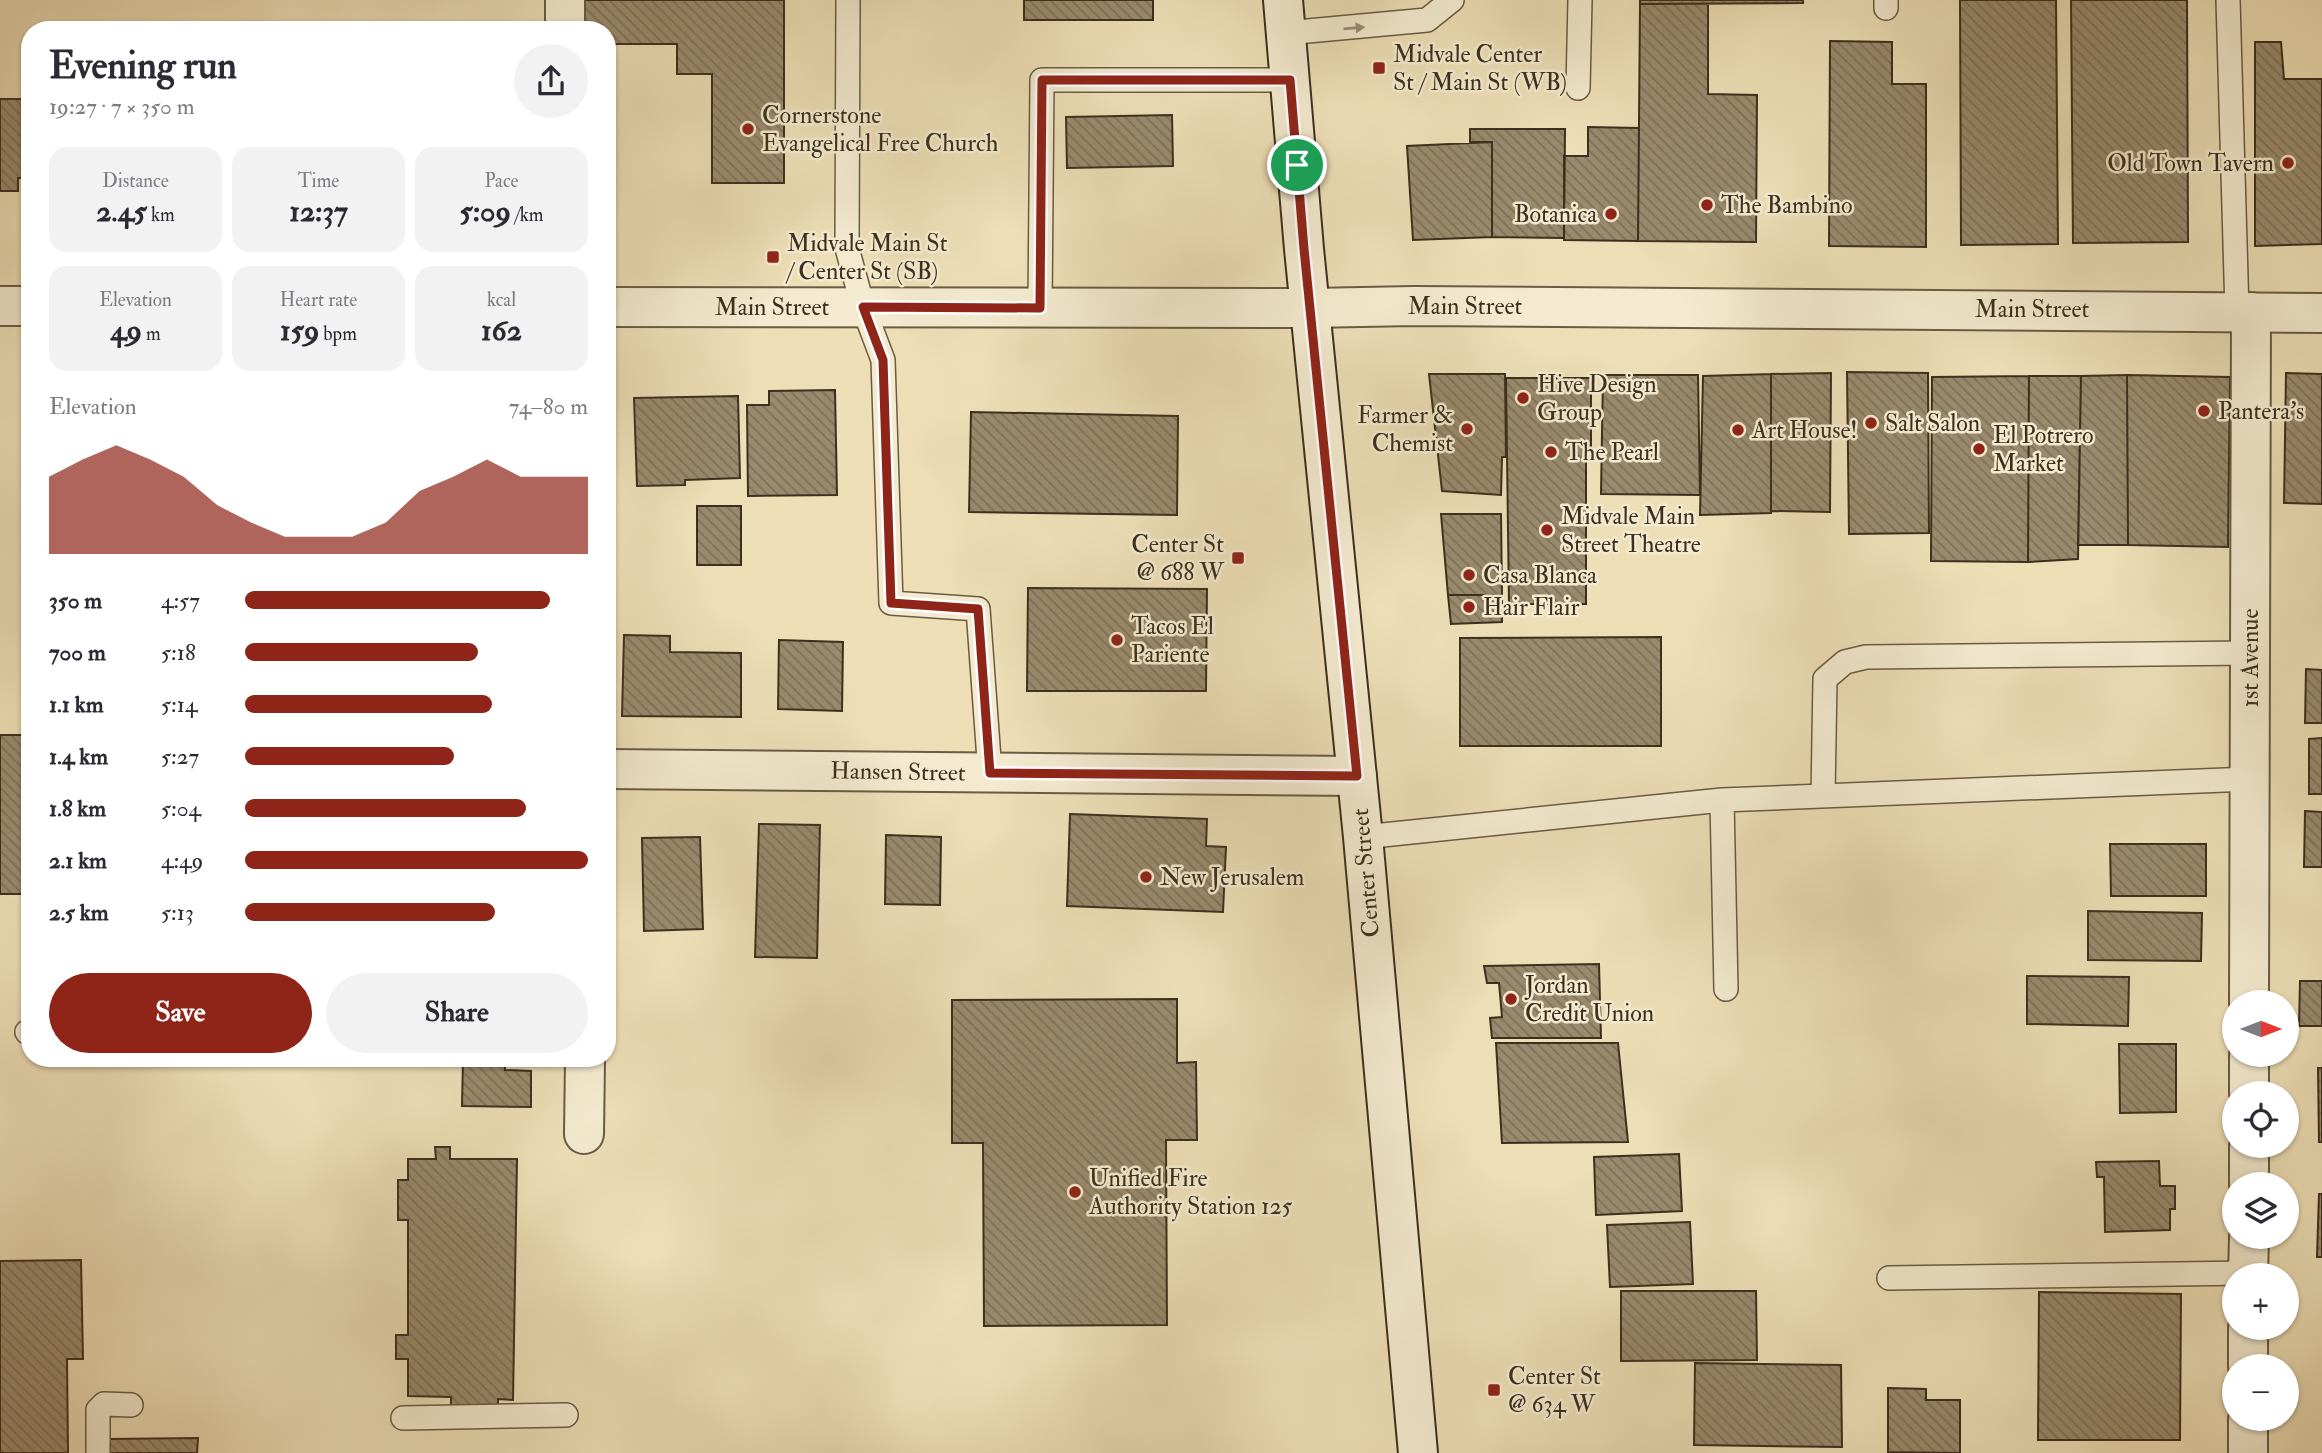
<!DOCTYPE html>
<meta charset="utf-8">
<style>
body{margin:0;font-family:"IM FELL Double Pica",serif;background:#f2f2f3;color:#2b2b33;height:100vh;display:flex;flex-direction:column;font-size:26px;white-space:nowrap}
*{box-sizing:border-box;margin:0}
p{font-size:23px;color:#7c7c81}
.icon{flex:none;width:38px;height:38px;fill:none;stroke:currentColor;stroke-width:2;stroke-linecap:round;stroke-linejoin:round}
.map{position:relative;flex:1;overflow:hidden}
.panel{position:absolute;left:21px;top:21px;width:595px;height:1046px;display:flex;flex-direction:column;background:#fff;border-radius:28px;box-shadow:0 2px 5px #0004}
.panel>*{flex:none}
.needle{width:46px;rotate:90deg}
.fabs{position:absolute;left:2222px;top:990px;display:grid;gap:14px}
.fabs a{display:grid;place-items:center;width:77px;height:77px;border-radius:50%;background:#fff;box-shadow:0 2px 5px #0004;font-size:35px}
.pin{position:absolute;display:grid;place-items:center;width:60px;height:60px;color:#fff;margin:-30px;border:4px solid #fff;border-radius:50%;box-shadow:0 2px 7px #0007}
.round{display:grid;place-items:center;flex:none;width:74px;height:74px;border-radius:37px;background:#f2f2f3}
.headline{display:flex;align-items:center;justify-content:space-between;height:119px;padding:0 28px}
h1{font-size:38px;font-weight:700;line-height:52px}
.metrics{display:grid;grid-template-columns:repeat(3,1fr);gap:10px;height:119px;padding:7px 28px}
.metrics div{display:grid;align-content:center;border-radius:18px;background:#f2f2f3;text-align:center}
.metrics b{font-size:30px;font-weight:700}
.metrics small{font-size:19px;font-weight:400}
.metrics p{font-size:19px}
.chart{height:196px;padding:14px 28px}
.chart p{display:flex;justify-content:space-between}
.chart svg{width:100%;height:126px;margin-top:7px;fill:#8f2418;opacity:.7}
.button{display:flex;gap:14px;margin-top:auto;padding:14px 28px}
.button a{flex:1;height:80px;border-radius:42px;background:#8f2418;color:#fff;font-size:28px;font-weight:700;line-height:80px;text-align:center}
.button a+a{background:#f2f2f3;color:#2b2b33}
ul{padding:0 28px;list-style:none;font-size:23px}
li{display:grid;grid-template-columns:112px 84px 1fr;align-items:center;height:52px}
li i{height:18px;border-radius:9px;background:#8f2418}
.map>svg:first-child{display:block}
.building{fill:url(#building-back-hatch);stroke:#3d2f1f;stroke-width:2}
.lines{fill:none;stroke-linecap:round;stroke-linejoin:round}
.service-casing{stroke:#695b44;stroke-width:26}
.minor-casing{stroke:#695b44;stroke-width:42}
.tertiary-casing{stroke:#695b44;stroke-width:42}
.secondary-casing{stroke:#3d2f1f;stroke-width:42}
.service{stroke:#f3eacf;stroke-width:23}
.minor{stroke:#f3eacf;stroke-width:38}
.tertiary{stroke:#f3eacf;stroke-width:38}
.secondary{stroke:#f3eacf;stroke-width:38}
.oneway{fill:#988c77}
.route-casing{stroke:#fff;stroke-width:14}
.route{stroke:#8f2418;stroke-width:9}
.poi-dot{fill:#8f2418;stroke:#f3eacf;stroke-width:2.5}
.labels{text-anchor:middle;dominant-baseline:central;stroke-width:5;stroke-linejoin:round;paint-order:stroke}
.poi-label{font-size:24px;fill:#3d2f1f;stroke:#f3eacf;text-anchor:start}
.street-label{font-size:24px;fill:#3d2f1f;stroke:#f3eacf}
</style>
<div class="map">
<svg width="2322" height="1453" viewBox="0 0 2322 1453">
<defs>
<pattern id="building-back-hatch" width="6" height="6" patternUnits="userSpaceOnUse" patternTransform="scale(1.75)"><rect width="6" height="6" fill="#998a6d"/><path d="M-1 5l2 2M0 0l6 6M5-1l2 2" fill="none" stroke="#7e7159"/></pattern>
</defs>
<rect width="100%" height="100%" fill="#eddeb5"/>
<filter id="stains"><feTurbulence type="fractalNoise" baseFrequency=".00286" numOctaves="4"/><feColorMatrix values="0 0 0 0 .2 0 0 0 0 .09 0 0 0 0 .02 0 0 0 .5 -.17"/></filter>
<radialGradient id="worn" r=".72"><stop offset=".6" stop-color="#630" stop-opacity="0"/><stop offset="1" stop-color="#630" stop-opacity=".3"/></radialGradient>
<path class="building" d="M585,0H784V183H712V74H677V44H607V30H585Z
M1024,0H1153V20H1024Z
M1640,0H1803V3L1640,4Z
M1960,0H2056L2058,244L1961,245Z
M2071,0H2187L2188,242L2073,243Z
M1640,4H1708V94L1757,95L1756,242L1638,241Z
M1830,41L1892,42V84H1926V247L1829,246Z
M2255,42H2281L2284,79H2322V244L2255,246Z
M0,99H30V178H18V191H0Z
M1172,115L1173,166L1067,168L1066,117Z
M1588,127L1639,128L1638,241L1564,240V156H1588Z
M1470,129H1565L1564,238L1492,237V142H1470Z
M1492,142V237L1413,240L1407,146Z
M1847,372L1928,373L1929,533L1849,534Z
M1831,373L1830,512L1771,511V374Z
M2286,373L2322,374V504L2284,503Z
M1429,374H1505L1506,457H1502L1501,495L1442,491Z
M1771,374V513L1700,515L1703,376Z
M1603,375H1698L1700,495L1601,494Z
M2127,375L2128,545H2078L2081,376Z
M2127,375L2230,377L2228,547L2128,545Z
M2029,376L2028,562L1931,561L1932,377Z
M2029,376H2081L2078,559L2028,562Z
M1506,378H1591V456H1586V604H1509Z
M835,390L837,495L748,496L747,405H769V391Z
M738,396L740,478L685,480V485L637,486L634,398Z
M971,412L1178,416L1177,515L969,512Z
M697,506H741V565H697Z
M1441,514H1501L1502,595H1448Z
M1028,588L1207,589L1206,691H1027Z
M1448,595H1502V622L1451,624Z
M624,635L670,636V652L741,653V717L622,716Z
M1661,637V746H1460V638Z
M779,640L843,642L842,711L778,709Z
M2306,669L2322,670V723H2305Z
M0,735H30V804L23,803L22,894H0Z
M2322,738V794H2309V739Z
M2305,811L2322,812V867H2304Z
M1070,814L1207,819L1206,846L1226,847L1223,912L1067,906Z
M759,824L820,825L817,958L755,957Z
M886,835L941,837L940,905L885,904Z
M700,837L703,929L644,931L642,838Z
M2110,844H2206V896H2111Z
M2088,911L2202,913L2201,961L2088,960Z
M1599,964L1601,1038H1492L1490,1018L1502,1017L1499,983H1487L1484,966Z
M2027,976L2129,977L2128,1026L2027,1024Z
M2300,981H2322V1026H2299Z
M1177,999V1063L1196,1062L1197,1140H1166L1167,1325L984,1326L983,1143H952V1000Z
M1496,1043H1618L1628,1142L1502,1143Z
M2119,1044H2176V1112L2120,1113Z
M463,1059H505V1070L531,1071V1107L462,1106Z
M2318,1068H2322V1142H2319Z
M435,1147H450V1159H517L513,1400L498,1399V1409L451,1411V1397L408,1396V1359H396V1335H408V1220H398V1180H408V1159H436Z
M1679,1154L1682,1211L1596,1215L1594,1157Z
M2159,1161L2160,1186H2175V1209H2170V1230L2105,1232L2104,1177H2097L2096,1162Z
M2319,1194H2322V1257H2317Z
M1690,1222L1693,1284L1610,1287L1607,1225Z
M81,1260L83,1359H67L68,1453H0V1261Z
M1621,1291H1756L1757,1360L1621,1361Z
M2039,1292L2181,1294L2180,1440H2038Z
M1695,1363L1841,1365L1842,1447L1694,1445Z
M1888,1388L1926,1389V1400H1960V1453L1888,1452Z
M198,1438L197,1453H108V1439Z"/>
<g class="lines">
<defs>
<path id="service" d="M848,0L847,248L863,307L883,360L891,603L978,609L990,773
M1886,0V8
M2228,0L2237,312
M1286,33L1427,20L1452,0
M1578,88L1580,0
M1040,308L1042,80H1290
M1823,796L1825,679L1845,662L1866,657L2251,653
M1722,800L1726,989
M1363,837L1722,800L2250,779
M27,1032H30
M1889,1278L2248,1273
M403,1418L566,1415
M98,1453V1410L104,1404L131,1405"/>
<path id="minor" d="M565,30V0
M607,769L1357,776
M2249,1003L2251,312
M2249,1094V1055
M584,1134L585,1059
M2249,1185V1146
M2248,1276L2249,1237
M2248,1328V1367
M2248,1419V1453"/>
<path id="tertiary" d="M0,306H30
M607,307L1310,308L1413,306L2322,313"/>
<path id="secondary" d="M1283,0L1304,249L1363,837L1418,1453"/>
</defs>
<use href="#service" class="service-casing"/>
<use href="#minor" class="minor-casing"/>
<use href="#tertiary" class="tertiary-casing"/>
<use href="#secondary" class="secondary-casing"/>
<use href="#service" class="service"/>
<use href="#minor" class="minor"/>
<use href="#tertiary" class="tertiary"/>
<use href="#secondary" class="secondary"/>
</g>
<defs><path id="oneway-solid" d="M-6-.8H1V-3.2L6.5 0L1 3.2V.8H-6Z" transform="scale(1.75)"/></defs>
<use class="oneway" href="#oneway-solid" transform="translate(1354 28) rotate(-5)"/>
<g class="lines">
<defs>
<path id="route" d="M1042,80H1290L1304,249L1357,776L990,773L978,609L891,603L883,360L863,307L1040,308Z"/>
</defs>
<use href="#route" class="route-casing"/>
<use href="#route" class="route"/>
</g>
<g class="poi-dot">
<rect x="1372" y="61" width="14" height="14" rx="3.5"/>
<circle cx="748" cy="129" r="7"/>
<circle cx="2288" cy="163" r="7"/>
<circle cx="1707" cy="205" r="7"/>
<circle cx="1611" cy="214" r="7"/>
<rect x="766" y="250" width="14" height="14" rx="3.5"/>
<circle cx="1523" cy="398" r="7"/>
<circle cx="2204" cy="411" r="7"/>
<circle cx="1871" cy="423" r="7"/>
<circle cx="1467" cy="429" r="7"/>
<circle cx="1738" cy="430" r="7"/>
<circle cx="1979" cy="449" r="7"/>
<circle cx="1551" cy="452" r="7"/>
<circle cx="1547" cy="530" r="7"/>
<rect x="1231" y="551" width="14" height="14" rx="3.5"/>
<circle cx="1469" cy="575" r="7"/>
<circle cx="1469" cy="607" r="7"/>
<circle cx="1117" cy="640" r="7"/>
<circle cx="1146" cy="877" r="7"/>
<circle cx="1511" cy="999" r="7"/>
<circle cx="1075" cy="1192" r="7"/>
<rect x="1487" y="1383" width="14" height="14" rx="3.5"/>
</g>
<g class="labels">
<g class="poi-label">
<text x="1393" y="54">Midvale Center<tspan x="1393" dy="28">St / Main St (WB)</tspan></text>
<text x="762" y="115">Cornerstone<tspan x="762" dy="28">Evangelical Free Church</tspan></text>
<text x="2274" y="163" text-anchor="end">Old Town Tavern</text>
<text x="1721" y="205">The Bambino</text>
<text x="1597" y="214" text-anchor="end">Botanica</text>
<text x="787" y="243">Midvale Main St<tspan x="787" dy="28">/ Center St (SB)</tspan></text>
<text x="1537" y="384">Hive Design<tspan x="1537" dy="28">Group</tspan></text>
<text x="2218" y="411">Pantera's</text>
<text x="1453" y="415" text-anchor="end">Farmer &amp;<tspan x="1453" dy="28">Chemist</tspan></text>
<text x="1885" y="423">Salt Salon</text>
<text x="1752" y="430">Art House!</text>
<text x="1993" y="435">El Potrero<tspan x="1993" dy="28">Market</tspan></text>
<text x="1565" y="452">The Pearl</text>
<text x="1561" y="516">Midvale Main<tspan x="1561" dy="28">Street Theatre</tspan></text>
<text x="1224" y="544" text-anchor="end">Center St<tspan x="1224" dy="28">@ 688 W</tspan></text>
<text x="1483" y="575">Casa Blanca</text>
<text x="1483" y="607">Hair Flair</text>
<text x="1131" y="626">Tacos El<tspan x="1131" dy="28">Pariente</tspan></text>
<text x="1160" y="877">New Jerusalem</text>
<text x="1525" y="985">Jordan<tspan x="1525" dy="28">Credit Union</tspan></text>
<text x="1089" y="1178">Unified Fire<tspan x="1089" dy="28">Authority Station 125</tspan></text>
<text x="1508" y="1376">Center St<tspan x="1508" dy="28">@ 634 W</tspan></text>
</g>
<g class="street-label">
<text x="1465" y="306">Main Street</text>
<text x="772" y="307">Main Street</text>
<text x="2032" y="309">Main Street</text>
<text transform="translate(2250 658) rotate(-90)">1st Avenue</text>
<text transform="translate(898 772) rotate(1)">Hansen Street</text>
<text transform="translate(1366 873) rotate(-95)">Center Street</text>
</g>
</g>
<rect width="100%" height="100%" filter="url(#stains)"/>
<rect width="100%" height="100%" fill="url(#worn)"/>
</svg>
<div class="fabs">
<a><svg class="needle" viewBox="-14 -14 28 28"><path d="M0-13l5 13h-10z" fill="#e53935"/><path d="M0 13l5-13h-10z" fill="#7c7c81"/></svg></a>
<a><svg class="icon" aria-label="locate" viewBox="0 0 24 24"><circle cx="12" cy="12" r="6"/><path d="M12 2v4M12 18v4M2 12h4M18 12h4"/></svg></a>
<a><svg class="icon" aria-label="layers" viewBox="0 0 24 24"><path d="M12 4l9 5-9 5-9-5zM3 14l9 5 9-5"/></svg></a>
<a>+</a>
<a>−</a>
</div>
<div class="pin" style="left:1297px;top:165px;background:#1e9e55"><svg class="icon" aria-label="arrive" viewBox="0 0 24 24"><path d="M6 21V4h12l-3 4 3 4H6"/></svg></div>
<section class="panel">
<div class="headline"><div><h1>Evening run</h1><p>19:27 · 7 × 350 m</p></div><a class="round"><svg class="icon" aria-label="share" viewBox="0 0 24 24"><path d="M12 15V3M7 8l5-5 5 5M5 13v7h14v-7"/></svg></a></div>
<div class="metrics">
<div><p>Distance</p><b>2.45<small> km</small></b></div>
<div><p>Time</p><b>12:37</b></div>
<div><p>Pace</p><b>5:09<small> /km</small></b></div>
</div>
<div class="metrics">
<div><p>Elevation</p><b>49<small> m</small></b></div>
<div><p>Heart rate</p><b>159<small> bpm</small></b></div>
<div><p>kcal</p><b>162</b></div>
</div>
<div class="chart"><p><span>Elevation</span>74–80 m</p>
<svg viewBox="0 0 160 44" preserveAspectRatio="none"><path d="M0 44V17L10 11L20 6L30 11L40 17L50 27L60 33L70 38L80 38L90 38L100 33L110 22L120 17L130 11L140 17L150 17L160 17V44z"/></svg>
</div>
<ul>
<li><b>350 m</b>4:57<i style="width:89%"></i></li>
<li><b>700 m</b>5:18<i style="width:68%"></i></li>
<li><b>1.1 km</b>5:14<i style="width:72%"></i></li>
<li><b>1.4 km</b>5:27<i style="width:61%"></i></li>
<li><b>1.8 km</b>5:04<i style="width:82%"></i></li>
<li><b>2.1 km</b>4:49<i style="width:100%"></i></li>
<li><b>2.5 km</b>5:13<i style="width:73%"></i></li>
</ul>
<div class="button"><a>Save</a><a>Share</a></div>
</section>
</div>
